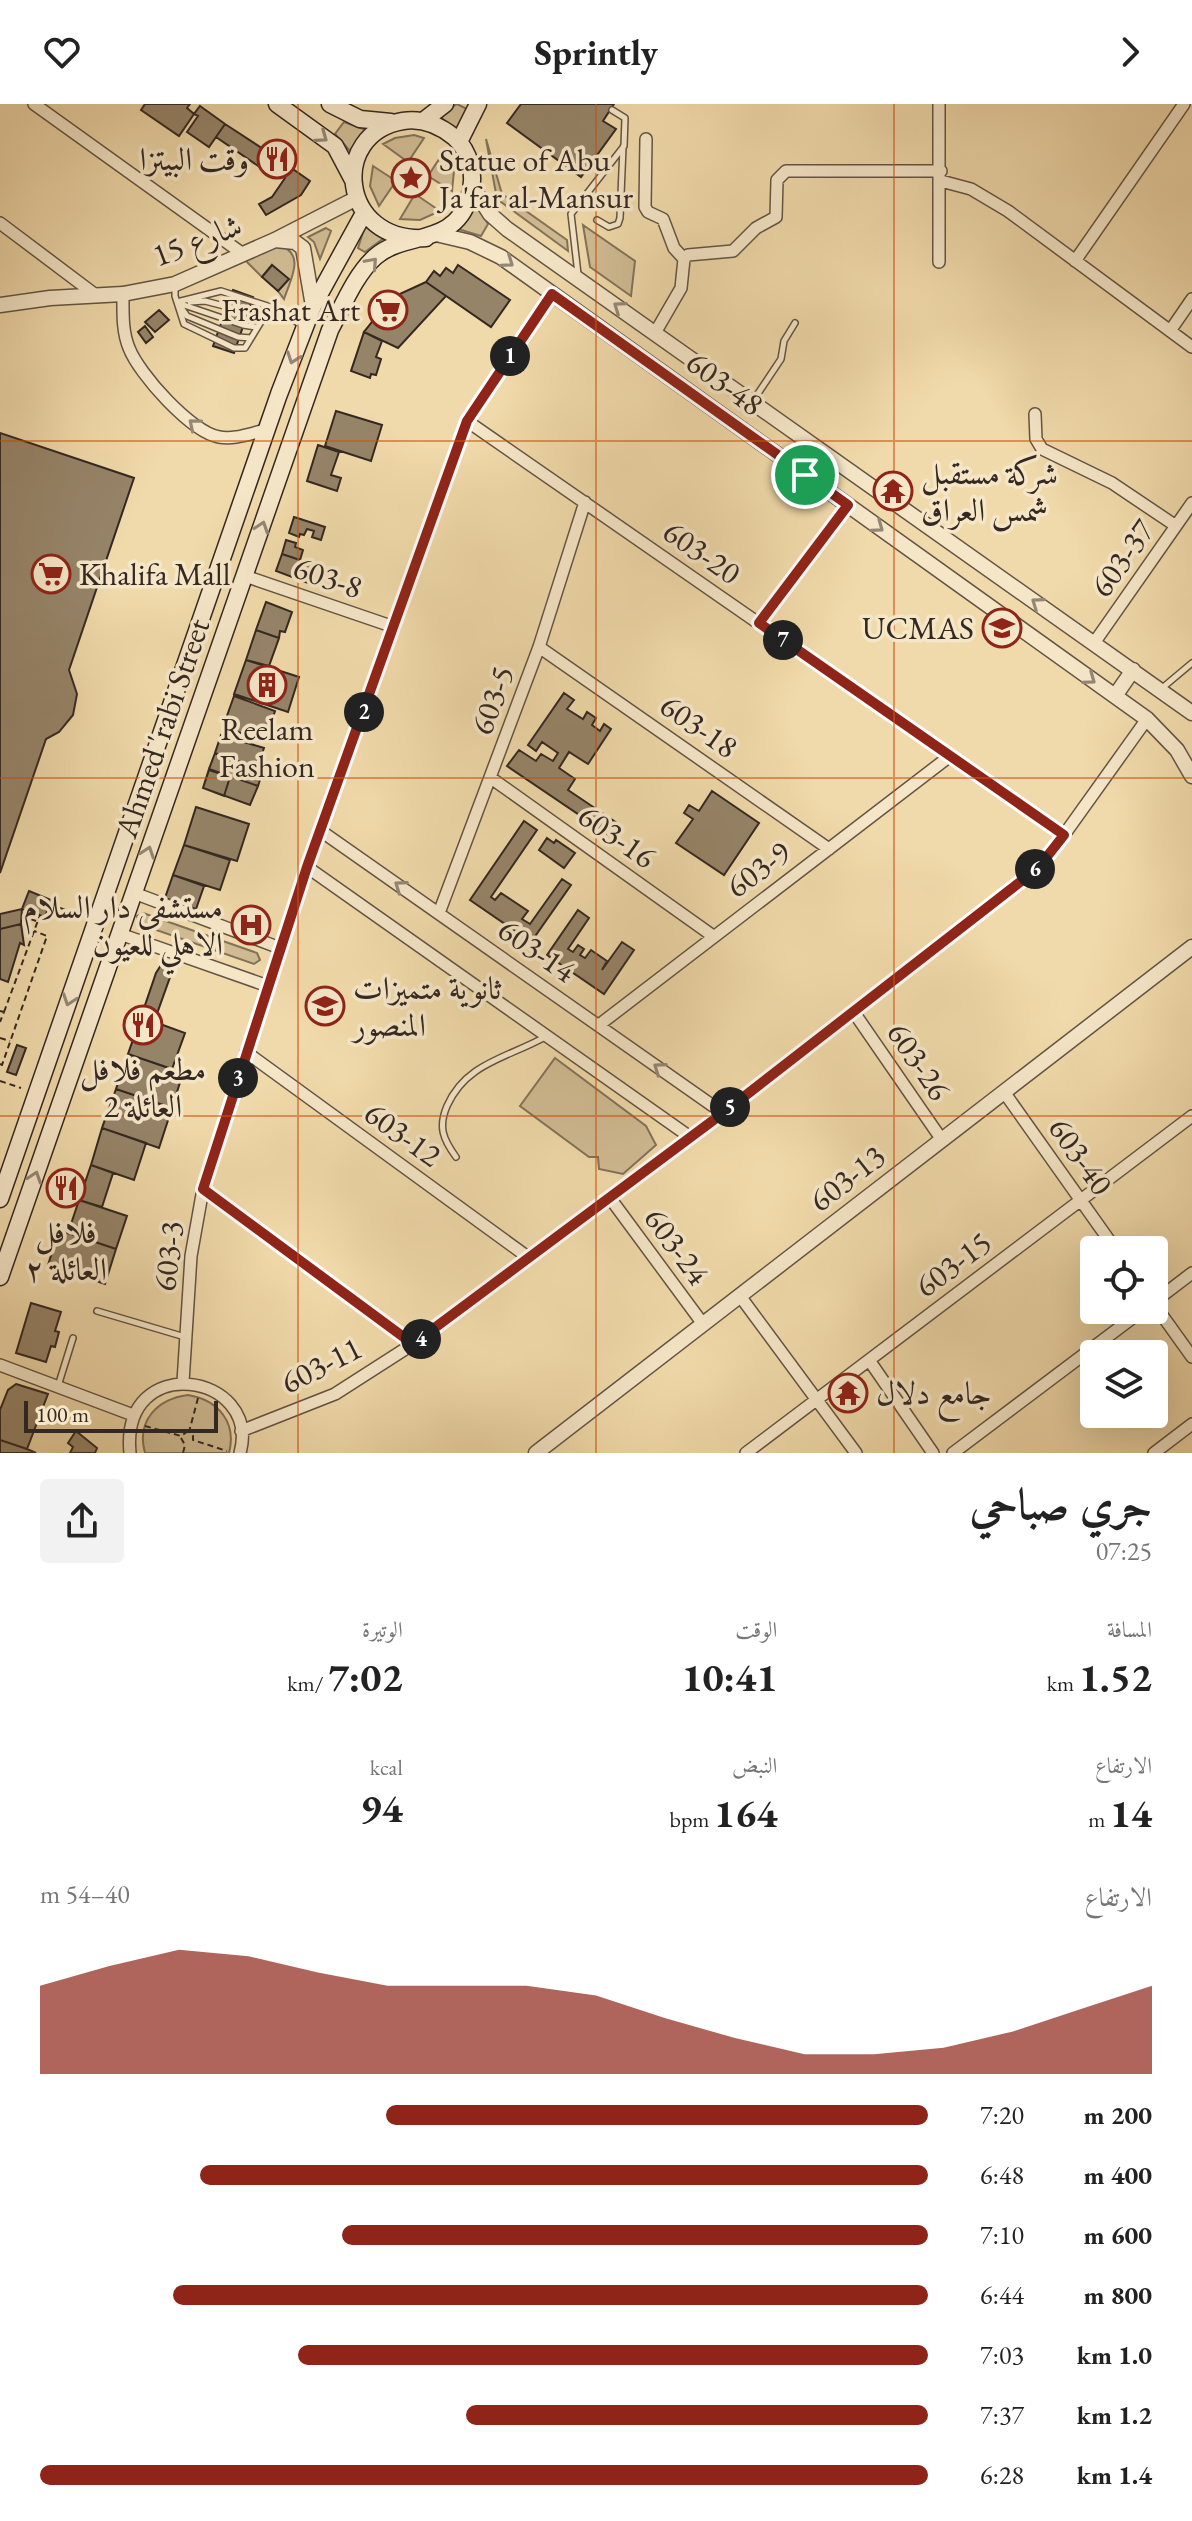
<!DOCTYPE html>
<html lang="ar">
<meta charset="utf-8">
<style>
body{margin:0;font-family:"EB Garamond",Amiri,serif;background:#f2f2f2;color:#222;direction:rtl;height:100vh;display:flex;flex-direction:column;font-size:30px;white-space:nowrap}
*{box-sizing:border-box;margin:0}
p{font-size:26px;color:#767676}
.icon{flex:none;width:44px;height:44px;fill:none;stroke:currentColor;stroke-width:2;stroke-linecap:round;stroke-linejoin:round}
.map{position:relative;height:1349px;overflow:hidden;direction:ltr}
.side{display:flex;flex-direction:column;background:#fff;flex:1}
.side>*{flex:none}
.buttons{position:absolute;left:1080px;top:1132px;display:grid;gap:16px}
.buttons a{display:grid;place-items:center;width:88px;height:88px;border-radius:8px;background:#fff;box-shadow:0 8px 32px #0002;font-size:40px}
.scale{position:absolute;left:24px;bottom:20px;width:194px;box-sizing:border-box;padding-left:8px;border:4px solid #342822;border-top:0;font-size:22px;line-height:28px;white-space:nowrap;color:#342822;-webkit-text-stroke:6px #f5e6c8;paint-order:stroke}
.pin{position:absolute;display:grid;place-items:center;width:68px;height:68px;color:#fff;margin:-34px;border:4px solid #fff;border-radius:50%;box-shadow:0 2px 8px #0007}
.km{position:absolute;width:40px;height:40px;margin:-20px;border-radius:50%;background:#222;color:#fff;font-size:22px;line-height:40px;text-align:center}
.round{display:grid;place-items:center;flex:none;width:84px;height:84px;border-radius:8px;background:#f2f2f2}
.summary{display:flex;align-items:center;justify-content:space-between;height:136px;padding:0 40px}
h1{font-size:44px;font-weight:700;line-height:60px}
.figures{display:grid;grid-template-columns:repeat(3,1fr);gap:12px;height:136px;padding:8px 40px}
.figures div{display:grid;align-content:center}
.figures b{font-size:40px;font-weight:700}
.figures small{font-size:22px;font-weight:400}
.figures p{font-size:22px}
.chart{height:224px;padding:16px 40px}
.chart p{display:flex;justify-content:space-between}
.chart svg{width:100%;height:144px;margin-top:8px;fill:#8f2418;opacity:.7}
ul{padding:0 40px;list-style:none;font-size:26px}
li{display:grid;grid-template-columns:128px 96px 1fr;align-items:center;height:60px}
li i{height:20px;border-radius:10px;background:#8f2418}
header{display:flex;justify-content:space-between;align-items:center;height:104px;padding:0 40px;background:#fff;font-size:36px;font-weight:700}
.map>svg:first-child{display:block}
.green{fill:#d0bb93;stroke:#82725a;stroke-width:2}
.building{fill:#968469;stroke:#342822;stroke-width:2}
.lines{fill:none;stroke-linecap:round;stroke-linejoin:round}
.service-casing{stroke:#635444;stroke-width:8}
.minor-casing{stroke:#635444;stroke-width:14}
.tertiary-casing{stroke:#635444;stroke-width:17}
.secondary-casing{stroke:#342822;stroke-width:19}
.path{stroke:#342822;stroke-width:2;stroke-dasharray:6 4;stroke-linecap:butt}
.service{stroke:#f5e6c8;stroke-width:5}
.minor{stroke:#f5e6c8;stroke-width:11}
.tertiary{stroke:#f5e6c8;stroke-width:14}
.secondary{stroke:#f5e6c8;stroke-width:16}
.oneway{stroke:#948775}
.route-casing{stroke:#fff;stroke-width:16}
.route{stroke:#8f2418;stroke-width:10}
.grid{fill:none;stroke:#cd520f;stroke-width:2;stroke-opacity:0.55}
.labels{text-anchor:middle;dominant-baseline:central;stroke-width:7;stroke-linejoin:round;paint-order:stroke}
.poi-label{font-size:32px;fill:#342822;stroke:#f5e6c8;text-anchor:start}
.street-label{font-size:32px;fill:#342822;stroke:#f5e6c8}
</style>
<header><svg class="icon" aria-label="forward" viewBox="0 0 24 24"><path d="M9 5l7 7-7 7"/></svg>Sprintly<svg class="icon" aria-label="heart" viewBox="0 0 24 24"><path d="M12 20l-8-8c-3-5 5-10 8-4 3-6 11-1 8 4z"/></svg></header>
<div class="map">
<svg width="1192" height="1349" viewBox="0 0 1192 1349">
<rect width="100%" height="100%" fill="#f0d9aa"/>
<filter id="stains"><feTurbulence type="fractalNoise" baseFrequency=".0025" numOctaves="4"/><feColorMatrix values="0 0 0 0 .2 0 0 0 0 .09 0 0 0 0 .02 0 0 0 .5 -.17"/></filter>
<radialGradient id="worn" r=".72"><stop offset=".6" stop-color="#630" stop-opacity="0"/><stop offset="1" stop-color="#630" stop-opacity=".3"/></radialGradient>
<path class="green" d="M457,0L469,6L460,28L439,12Z
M344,18L366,26L351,48L335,30Z
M414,31L424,34L408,58L383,40L395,34Z
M486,35L502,90L567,136L568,147L497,95Z
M445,46L454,67L452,87L428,72Z
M373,62L396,77L379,102L370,82Z
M415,90L440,107L420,116L400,115Z
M475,99L488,120L481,132L458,125Z
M583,121L635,157L631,192L590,163Z
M365,122L384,134L365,148L358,144Z
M326,124L331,127L320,155L314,138L308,133Z
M279,141C306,150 291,174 284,195L278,187L288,175L272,161L262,173L245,156Z
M143,809L257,849L260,856L254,860L139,820L137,812Z
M555,954L646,1022L656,1041L623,1070L599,1065L598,1053H589L520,1002Z
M188,1291C218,1296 237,1318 229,1349H145C136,1317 157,1295 188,1291Z"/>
<path class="building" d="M145,0H190L187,4L194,10L179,32L141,6Z
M521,0H614L603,17L616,25L581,73L507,19Z
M200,2L225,20L209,43L187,28L198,12L194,10Z
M225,20L277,54L270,64L267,62L264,66L216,33Z
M277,54L310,77L301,91L266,111L259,100L272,93L285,74L270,64Z
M272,161L289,175L278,187L262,173Z
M458,161L510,196L491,223L426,178L434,167L440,172L446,164L453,169Z
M426,178L446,192L398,244L364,228L391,194Z
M233,186L253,193L234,249L213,242Z
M159,206L169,216L155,228L145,218Z
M145,222L153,233L146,239L138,228Z
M364,228L382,237L376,253L381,255L376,271L371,270L370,274L351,267Z
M336,307L382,321L371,357L325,342Z
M0,329L134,374L69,566L77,590L73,611L59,628L46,635L0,769Z
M318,341L339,348L331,371L341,374L337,387L307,377Z
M294,413L325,423L321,436L312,433L314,427L307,425L304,431L300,430L299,433L289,429Z
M286,436L296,439L295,443L303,446L300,456L282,450Z
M282,450L315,461L308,479L276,467Z
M266,498L292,508L285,528L280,527L279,534L256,526Z
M256,526L279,534L269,562L246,556Z
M246,556L299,573L288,608L234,590Z
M564,589L574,596L567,605L583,615L587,608L596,614L592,621L600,627L604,620L611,625L588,660L569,648L559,664L575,675L568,686L617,719L609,731L507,662L519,646L536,657L541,650L553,657L558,649L542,638L536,647L528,641Z
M234,592L275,607L269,624L273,626L268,638L223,623Z
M221,631L264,644L257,664L215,649Z
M215,649L263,666L258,682L209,665Z
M209,665L258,682L250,701L203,684Z
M209,666L230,673L224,692L203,684Z
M712,687L759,719L724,771L676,739L693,715L684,709L689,701L699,707Z
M196,703L249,720L237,757L184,741Z
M524,717L537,726L491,793L495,796L501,789L528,807L522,815L530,820L562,775L571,781L531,838L470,796Z
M547,734L554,739L556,736L575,749L564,764L539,746Z
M184,741L230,756L220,786L173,771Z
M173,771L204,782L196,805L165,794Z
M29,787L51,796L45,813L22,805Z
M22,805L21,820L0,825V810Z
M578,806L589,814L568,845L573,848L578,841L584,845L580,851L585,854L591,846L607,857L602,866L622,838L634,846L604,890L547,851Z
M21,820L24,841L20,839L8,878L0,875V825Z
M163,858L174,862L154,918L141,913L156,869Z
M141,913L185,929L172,965L128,950Z
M17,941L26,944L16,971L7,968Z
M128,950L183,969L172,1004L116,985Z
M116,985L172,1004L159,1044L102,1024Z
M102,1024L146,1039L134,1076L91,1061Z
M91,1061L113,1069L102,1103L79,1096Z
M79,1096L127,1112L116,1145L68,1129Z
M59,1126L116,1145L105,1180L48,1161Z
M31,1199L61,1208L55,1227L59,1228L55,1243L51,1242L46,1258L16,1249Z
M16,1280L48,1290L27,1345L0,1336V1306L8,1286Z
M76,1327L97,1344L95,1349H70L73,1343L68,1339Z
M0,1336L27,1345L36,1349H0Z"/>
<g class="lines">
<defs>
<path id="service" d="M597,116L609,123L618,120L620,114L623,43
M578,170L571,110L624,42L625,14L612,6
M175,181V192L184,220L234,244H245L270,203
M177,198L221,187L280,206L302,222
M190,198L205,197L262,212
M178,199L243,221L256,223
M180,202L187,212L238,233L251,234
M753,297L781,255L784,237L795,219
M1161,585L1192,559
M456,1053C443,1035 438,1023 447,1002C466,959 507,954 545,933
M97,1207L185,1233
M58,1282L73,1234"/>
<path id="minor" d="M34,0L243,150
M939,0V158
M646,35L645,103L648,108L663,115L674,144L684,155L681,184L655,229
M941,77L971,85L1008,107L1192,243
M0,119L97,192
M684,155L688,151L733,147L756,124L776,113L777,76L786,67H941
M1075,157L1184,0
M123,190C123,208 122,227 129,244C139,270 191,328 219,333C235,336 251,329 267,326
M1170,227L1192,195
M1035,310L1036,335L1042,345L1112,379L1176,422
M467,317L1064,731
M245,472L394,523
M759,519L848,401
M1094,539L1192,399
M539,543L829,745
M491,674L713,832
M321,727L723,1009
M307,763L690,1033
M134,789L280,844
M439,809L539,543L585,398
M120,830L268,882
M853,907L942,1036
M599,921L950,652
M246,948L529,1154
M1004,988L1116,1146
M203,1085L413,1240
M610,1094L703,1220
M740,1192L856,1349
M1154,1198L1192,1169
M1154,1200L1192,1253
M869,1256L933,1349
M0,1261L133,1311
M183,1278L191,1152L203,1085L307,763L467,317L552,190
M241,1327L335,1290L413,1240L723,1009L1038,764L1064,731L1147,615
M130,1349C120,1246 262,1269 240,1349
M746,1349L1192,1012
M953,1349L1143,1206
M1154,1349L1192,1320"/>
<path id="tertiary" d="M472,82L490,110L507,125L1192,609
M436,130L470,138L501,153L1147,615L1177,646L1192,672
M275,136L295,138L303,144L313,202
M0,201L50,194L123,190L175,180L275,136L357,94
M1115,592L1133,566
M536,1349L1192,843"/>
<path id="secondary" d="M277,0L335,42L353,76
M330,0L360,15L391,18
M423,17L445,0
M459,38L478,0
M0,1095L279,290L313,202L364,109
M0,1173L330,226C343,202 355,171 375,153C404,127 454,143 469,94C476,73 471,48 454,33C439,21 422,14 403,17C329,29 339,139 426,134"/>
</defs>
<use href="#service" class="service-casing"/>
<use href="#minor" class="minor-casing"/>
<use href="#tertiary" class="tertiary-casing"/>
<use href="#secondary" class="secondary-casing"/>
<path class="path" d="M50,800L81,812
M48,805L55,804
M22,812L36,817
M0,907L4,908L0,918
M4,908L40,811
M0,934L10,937
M0,960L2,961L47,832L34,827
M0,977L21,984
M198,1294L189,1328L193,1332V1336L227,1347
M145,1322L181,1332L187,1328
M181,1334L185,1341L183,1349"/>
<use href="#service" class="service"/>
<use href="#minor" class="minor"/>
<use href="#tertiary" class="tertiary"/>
<use href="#secondary" class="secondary"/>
</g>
<defs><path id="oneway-chevron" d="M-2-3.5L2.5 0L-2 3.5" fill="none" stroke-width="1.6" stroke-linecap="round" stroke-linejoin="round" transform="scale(2)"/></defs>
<g class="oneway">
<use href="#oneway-chevron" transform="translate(322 33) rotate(36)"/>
<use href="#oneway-chevron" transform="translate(508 158) rotate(35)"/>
<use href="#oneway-chevron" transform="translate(372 159) rotate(-48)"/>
<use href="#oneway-chevron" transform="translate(619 203) rotate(-145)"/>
<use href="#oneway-chevron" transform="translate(293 254) rotate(110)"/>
<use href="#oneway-chevron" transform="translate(194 320) rotate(-140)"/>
<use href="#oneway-chevron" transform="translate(262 423) rotate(-71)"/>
<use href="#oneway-chevron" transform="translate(878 423) rotate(36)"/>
<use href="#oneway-chevron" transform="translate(1037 499) rotate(-145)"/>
<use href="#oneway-chevron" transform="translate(1090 575) rotate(36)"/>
<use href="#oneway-chevron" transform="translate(148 748) rotate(-71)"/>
<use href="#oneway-chevron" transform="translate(400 782) rotate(-145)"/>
<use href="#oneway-chevron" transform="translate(69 896) rotate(109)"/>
<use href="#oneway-chevron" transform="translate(659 964) rotate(-145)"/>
<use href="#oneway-chevron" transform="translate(35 1073) rotate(-71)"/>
</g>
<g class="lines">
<defs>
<path id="route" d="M552,190L848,401L759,519L1064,731L1038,764L723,1009L413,1240L203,1085L307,763L467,317Z"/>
</defs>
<use href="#route" class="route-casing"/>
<use href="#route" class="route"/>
</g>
<path class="grid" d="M298,0V1349M596,0V1349M894,0V1349M0,337H1192M0,674H1192M0,1012H1192"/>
<defs>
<symbol id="restaurant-ring" viewBox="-11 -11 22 22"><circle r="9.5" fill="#f5e6c8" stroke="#8f2418" stroke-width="1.5"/><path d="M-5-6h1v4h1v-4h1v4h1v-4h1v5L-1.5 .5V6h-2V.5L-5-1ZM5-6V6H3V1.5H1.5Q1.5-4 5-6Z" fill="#8f2418"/></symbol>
<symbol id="sight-ring" viewBox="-11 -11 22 22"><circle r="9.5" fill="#f5e6c8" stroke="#8f2418" stroke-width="1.5"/><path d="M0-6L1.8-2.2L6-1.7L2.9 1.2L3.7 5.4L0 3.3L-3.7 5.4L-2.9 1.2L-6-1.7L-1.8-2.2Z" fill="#8f2418"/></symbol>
<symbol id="supermarket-ring" viewBox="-11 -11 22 22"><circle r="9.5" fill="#f5e6c8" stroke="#8f2418" stroke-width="1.5"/><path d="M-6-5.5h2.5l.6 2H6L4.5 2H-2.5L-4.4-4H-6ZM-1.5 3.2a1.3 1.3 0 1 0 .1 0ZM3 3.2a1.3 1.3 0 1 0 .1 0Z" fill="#8f2418"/></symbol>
<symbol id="temple-ring" viewBox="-11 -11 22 22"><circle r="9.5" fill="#f5e6c8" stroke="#8f2418" stroke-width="1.5"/><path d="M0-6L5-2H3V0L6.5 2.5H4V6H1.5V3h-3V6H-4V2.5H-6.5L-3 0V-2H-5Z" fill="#8f2418"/></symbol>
<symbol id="school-ring" viewBox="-11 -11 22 22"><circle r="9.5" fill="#f5e6c8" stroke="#8f2418" stroke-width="1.5"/><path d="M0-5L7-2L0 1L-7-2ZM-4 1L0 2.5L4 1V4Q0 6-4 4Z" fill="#8f2418"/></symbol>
<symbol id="building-ring" viewBox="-11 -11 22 22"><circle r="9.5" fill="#f5e6c8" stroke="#8f2418" stroke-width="1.5"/><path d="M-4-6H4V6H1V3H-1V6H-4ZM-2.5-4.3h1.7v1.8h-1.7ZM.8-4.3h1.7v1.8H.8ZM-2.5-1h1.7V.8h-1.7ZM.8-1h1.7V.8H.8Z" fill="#8f2418"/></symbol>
<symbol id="hospital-ring" viewBox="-11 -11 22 22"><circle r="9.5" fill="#f5e6c8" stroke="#8f2418" stroke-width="1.5"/><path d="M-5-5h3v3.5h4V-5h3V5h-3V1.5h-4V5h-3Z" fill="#8f2418"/></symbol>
</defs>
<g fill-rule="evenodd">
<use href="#restaurant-ring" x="255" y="33" width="44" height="44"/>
<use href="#sight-ring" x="389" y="52" width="44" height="44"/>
<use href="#supermarket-ring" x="366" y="184" width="44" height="44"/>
<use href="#temple-ring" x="871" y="365" width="44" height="44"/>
<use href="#supermarket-ring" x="29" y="448" width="44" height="44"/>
<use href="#school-ring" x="980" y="502" width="44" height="44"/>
<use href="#building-ring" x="245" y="559" width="44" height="44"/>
<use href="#hospital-ring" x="229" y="799" width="44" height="44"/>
<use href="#school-ring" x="303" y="880" width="44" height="44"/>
<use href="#restaurant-ring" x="121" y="899" width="44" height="44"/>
<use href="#restaurant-ring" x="44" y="1062" width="44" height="44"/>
<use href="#temple-ring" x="826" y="1267" width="44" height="44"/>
</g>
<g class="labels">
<g class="poi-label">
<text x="249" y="55" text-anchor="end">وقت البيتزا</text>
<text x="439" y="56">Statue of Abu<tspan x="439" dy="37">Ja'far al-Mansur</tspan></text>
<text x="360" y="206" text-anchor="end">Frashat Art</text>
<text x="921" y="369">شركة مستقبل<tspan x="921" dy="37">شمس العراق</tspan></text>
<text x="79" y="470">Khalifa Mall</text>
<text x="974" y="524" text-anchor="end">UCMAS</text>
<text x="267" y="625" text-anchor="middle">Reelam<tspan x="267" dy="37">Fashion</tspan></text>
<text x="223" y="803" text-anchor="end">مستشفى دار السلام<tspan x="223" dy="37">الاهلي للعيون</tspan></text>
<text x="353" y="884">ثانوية متميزات<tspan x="353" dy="37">المنصور</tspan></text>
<text x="143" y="965" text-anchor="middle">مطعم فلافل<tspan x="143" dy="37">العائلة 2</tspan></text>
<text x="66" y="1128" text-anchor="middle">فلافل<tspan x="66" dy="37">العائلة ٢</tspan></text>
<text x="876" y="1289">جامع دلال</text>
</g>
<g class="street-label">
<text transform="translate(197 136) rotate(-21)">شارع 15</text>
<text transform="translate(725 279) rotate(36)">603-48</text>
<text transform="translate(702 448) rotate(35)">603-20</text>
<text transform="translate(1122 454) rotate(-55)">603-37</text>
<text transform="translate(328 473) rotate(19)">603-8</text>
<text transform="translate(492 596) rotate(-70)">603-5</text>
<text transform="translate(699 622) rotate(35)">603-18</text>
<text transform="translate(162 624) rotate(-71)">Ahmed 'rabi Street</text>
<text transform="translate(617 732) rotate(35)">603-16</text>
<text transform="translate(758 765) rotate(-37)">603-9</text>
<text transform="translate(537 846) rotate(35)">603-14</text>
<text transform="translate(919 957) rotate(56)">603-26</text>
<text transform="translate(403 1030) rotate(36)">603-12</text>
<text transform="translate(1081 1052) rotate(55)">603-40</text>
<text transform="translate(847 1074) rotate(-38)">603-13</text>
<text transform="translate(677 1142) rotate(54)">603-24</text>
<text transform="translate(168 1152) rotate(-83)">603-3</text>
<text transform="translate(953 1160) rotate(-37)">603-15</text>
<text transform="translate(321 1261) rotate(-27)">603-11</text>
</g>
</g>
<rect width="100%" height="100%" filter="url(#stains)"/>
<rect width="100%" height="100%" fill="url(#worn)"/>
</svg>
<div class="buttons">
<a><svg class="icon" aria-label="locate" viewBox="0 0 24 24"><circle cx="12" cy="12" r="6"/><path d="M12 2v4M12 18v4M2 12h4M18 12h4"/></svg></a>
<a><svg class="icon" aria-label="layers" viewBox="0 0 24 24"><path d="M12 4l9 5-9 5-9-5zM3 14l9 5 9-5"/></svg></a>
</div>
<div class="scale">100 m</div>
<div class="pin" style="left:805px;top:371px;background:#1e9e55"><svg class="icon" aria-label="arrive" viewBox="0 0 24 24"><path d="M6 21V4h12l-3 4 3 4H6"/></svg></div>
<b class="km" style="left:510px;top:252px">1</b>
<b class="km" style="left:364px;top:608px">2</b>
<b class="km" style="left:238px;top:974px">3</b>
<b class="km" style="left:421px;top:1235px">4</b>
<b class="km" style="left:730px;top:1003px">5</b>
<b class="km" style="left:1035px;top:765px">6</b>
<b class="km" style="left:783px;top:536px">7</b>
</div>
<section class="side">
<div class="summary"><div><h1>جري صباحي</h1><p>07:25</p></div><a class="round"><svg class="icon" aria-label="share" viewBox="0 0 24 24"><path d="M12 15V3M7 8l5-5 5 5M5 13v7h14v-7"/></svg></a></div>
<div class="figures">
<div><p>المسافة</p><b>1.52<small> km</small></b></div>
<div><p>الوقت</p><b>10:41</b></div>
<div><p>الوتيرة</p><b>7:02<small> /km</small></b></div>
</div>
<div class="figures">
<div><p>الارتفاع</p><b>14<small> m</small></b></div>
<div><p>النبض</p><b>164<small> bpm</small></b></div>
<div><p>kcal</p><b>94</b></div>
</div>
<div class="chart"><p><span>الارتفاع</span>40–54 m</p>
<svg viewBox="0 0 160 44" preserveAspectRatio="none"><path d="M0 44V17L10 11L20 6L30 8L40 13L50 17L60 17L70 17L80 20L90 27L100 33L110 38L120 38L130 36L140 31L150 24L160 17V44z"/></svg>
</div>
<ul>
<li><b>200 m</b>7:20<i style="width:61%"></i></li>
<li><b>400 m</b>6:48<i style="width:82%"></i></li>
<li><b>600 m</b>7:10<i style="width:66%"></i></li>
<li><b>800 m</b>6:44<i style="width:85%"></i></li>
<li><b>1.0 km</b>7:03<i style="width:71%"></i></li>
<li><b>1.2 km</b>7:37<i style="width:52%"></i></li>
<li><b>1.4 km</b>6:28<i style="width:100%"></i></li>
</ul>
</section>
